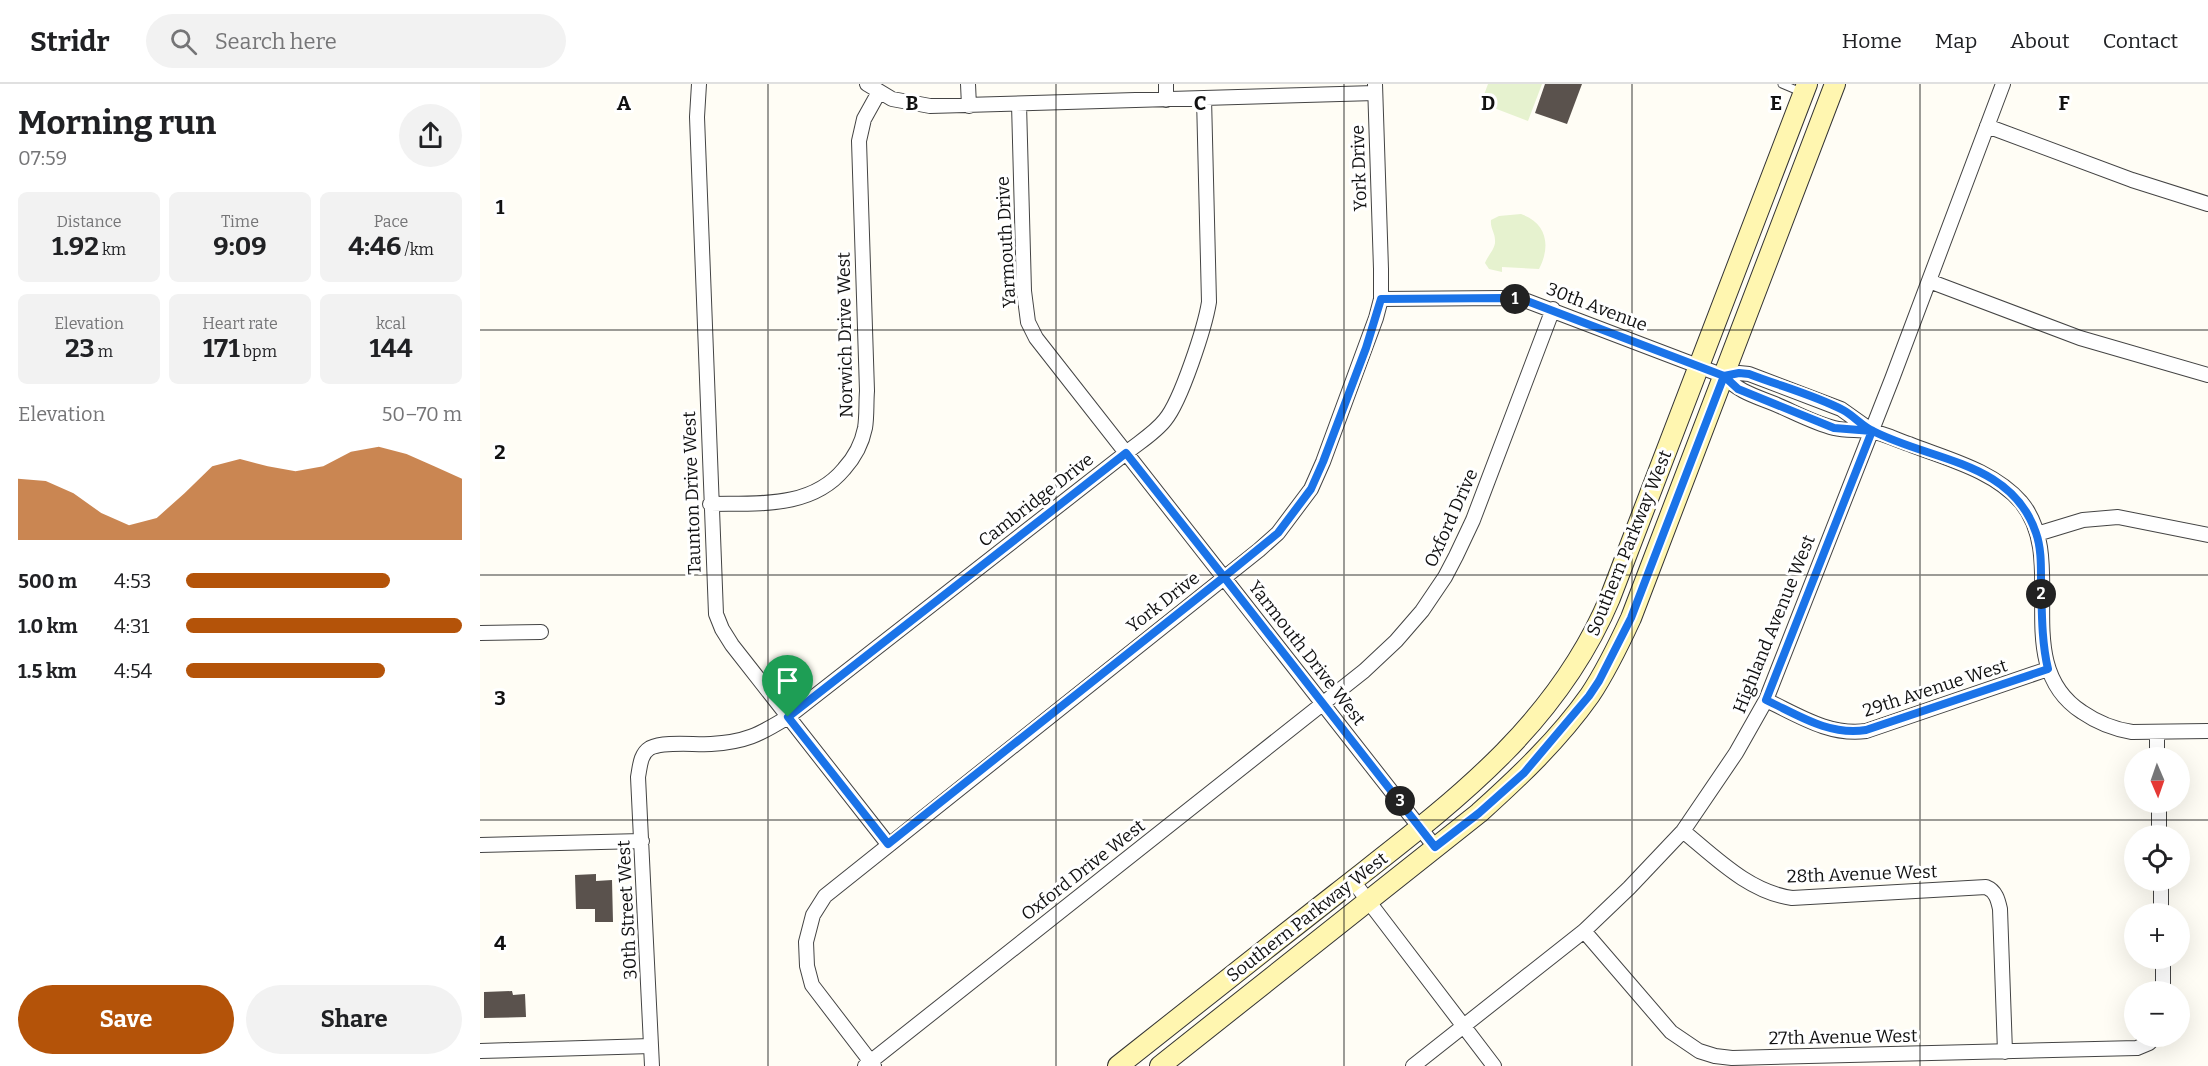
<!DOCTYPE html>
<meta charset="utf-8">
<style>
body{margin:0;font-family:Bitter,serif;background:#f2f2f2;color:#202124;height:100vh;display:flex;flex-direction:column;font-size:22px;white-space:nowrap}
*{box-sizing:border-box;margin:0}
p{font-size:20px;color:#757577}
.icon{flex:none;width:33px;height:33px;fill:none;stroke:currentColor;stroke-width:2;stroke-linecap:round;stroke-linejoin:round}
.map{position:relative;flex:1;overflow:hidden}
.sheet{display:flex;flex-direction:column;background:#fff;width:480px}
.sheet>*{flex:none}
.needle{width:39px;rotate:178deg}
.buttons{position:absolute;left:1644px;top:663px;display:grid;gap:12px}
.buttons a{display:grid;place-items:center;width:66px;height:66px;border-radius:50%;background:#fff;box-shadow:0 6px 24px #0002;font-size:30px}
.pin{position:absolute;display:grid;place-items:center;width:51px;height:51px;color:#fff;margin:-62px -26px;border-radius:50% 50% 50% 0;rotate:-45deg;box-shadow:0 0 6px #0007}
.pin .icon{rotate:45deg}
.km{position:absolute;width:30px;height:30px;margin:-15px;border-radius:50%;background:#222;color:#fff;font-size:16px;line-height:30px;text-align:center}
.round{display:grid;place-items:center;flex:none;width:63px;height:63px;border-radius:32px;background:#f2f2f2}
.head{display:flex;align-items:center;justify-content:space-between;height:102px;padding:0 18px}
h1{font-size:33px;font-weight:700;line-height:45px}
.figures{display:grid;grid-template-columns:repeat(3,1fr);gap:9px;height:102px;padding:6px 18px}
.figures div{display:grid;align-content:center;border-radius:9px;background:#f2f2f2;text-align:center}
.figures b{font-size:26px;font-weight:700}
.figures small{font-size:16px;font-weight:400}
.figures p{font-size:16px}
.chart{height:168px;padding:12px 18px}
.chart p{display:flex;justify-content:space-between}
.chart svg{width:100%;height:108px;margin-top:6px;fill:#b45309;opacity:.7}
.action{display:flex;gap:12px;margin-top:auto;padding:12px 18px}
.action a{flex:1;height:69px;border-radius:36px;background:#b45309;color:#fff;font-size:24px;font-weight:700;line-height:69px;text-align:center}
.action a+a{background:#f2f2f2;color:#202124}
ul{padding:0 18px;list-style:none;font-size:20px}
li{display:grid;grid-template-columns:96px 72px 1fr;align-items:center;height:45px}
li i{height:15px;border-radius:8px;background:#b45309}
header{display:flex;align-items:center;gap:36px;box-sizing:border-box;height:84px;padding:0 30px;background:#fff;border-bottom:2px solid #e0e0e0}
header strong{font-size:28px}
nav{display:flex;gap:33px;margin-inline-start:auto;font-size:21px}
.search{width:420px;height:54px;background:#f2f2f2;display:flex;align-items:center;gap:15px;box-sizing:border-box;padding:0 21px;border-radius:33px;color:#757577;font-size:22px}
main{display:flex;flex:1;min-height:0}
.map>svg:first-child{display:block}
.pitch{fill:#e6f2cf}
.building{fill:#5a524d}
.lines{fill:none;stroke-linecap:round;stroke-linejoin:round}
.lane-casing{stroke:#444;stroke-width:9}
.street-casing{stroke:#444;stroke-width:16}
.secondary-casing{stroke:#333;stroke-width:22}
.lane{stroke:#fff;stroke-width:7}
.street{stroke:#fff;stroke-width:14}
.secondary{stroke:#fff6b0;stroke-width:20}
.route-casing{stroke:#fff;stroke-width:12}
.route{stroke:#1a73e8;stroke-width:8}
.grid{fill:none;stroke:#111;stroke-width:1.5;stroke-opacity:0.55}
.labels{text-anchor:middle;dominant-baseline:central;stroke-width:6;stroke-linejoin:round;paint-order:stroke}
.street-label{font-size:18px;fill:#111;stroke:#fff}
.grid-label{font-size:20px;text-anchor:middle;font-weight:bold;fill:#111;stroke:#fff;stroke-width:6;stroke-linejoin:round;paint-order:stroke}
</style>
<header>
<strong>Stridr</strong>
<div class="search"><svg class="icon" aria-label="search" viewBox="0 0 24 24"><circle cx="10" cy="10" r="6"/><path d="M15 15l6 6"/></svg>Search here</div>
<nav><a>Home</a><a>Map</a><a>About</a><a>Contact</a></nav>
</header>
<main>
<section class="sheet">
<div class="head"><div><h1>Morning run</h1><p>07:59</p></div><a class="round"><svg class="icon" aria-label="share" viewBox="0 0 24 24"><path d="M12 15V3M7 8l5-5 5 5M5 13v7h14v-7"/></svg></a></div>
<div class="figures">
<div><p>Distance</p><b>1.92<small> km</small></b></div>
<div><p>Time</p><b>9:09</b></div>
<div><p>Pace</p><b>4:46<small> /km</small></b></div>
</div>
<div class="figures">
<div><p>Elevation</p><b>23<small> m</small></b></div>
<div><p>Heart rate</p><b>171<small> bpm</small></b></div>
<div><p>kcal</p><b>144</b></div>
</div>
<div class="chart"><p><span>Elevation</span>50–70 m</p>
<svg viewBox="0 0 160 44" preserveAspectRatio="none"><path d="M0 44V19L10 20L20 25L30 33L40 38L50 35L60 25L70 14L80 11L90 14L100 16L110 14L120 8L130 6L140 9L150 14L160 19V44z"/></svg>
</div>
<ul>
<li><b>500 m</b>4:53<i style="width:74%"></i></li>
<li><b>1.0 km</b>4:31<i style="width:100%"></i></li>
<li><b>1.5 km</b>4:54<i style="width:72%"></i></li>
</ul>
<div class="action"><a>Save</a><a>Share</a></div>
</section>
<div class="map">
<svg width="1728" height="982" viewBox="0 0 1728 982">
<rect width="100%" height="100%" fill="#fffdf5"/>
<path class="pitch" d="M1008,0H1062L1048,37L1001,19Z
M1041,130C1067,139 1071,162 1059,185L1022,183V188L1009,185L1005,179C1008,171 1016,164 1015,156C1015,149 1010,144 1011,136L1019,132Z"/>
<path class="building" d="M1065,0H1102L1087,40L1055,29Z
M116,790V797L132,796L133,838H115V825H96L95,791Z
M32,907L33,911L45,910L46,933L4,934V908Z"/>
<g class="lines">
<defs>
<path id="lane" d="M1302,0L1321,8"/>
<path id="street" d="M219,0L217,33L236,530L242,545L252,561L408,760
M387,0L412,15L450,22L895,9
M488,0L489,22
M686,0V16
M539,20L544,207L548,238L556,254L955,763
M1507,42L1652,96L1728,120
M1449,197L1600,254L1728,291
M901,215L1023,214L1047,217L1244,292C1259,308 1275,312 1295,320C1314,328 1334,339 1354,344C1366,347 1378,345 1390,347C1403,349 1417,356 1429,360C1467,375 1513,386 1541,418C1590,477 1528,580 1602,628C1618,639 1633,645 1652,648L1728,647
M1244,292L1259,289L1269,290L1361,325L1392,347
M230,420C277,419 331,425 364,385C374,374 382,359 385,344C387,332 386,319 387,307L379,57L384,35L399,8
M1557,450L1603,436L1638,433L1728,451
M0,549L61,548
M1286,616C1318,631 1349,652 1386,647L1568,585
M1677,648V674
M1679,718V752
M1203,747C1236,774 1269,808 1312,814L1506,803C1516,807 1518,816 1520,825L1525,968
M0,761L162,757
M1681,796V830
M873,797L1014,982
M1104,847L1191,948L1219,967L1235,972L1252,974L1657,964L1669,959L1676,952
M1683,874V908
M0,967L171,962
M172,982L158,693C160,683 160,670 170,664C185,657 214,661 231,660C265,658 279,651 308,633L646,369C658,359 675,349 685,336C701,317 725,243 729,218L724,14
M385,982L884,587L916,557L942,527L965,493L976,472L993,436L1073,225
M394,982L332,901L327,882L326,858L333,831L345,812L779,466L798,449L831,405L843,378L896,234L901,215V185L895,0
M933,982L1104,847L1149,804L1203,747L1256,669L1286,616L1412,295L1523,0"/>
<path id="secondary" d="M638,982C710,925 783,867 856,810C965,724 1074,647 1130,514L1327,0
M680,982L999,729C1039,693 1079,655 1110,611C1126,587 1139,560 1151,534L1355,0"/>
</defs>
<use href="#lane" class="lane-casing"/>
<use href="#street" class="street-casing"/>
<use href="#secondary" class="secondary-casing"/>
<use href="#lane" class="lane"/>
<use href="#street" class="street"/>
<use href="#secondary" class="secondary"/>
</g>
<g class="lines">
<defs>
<path id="route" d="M308,633L646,369L744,493L798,449L831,405L843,378L886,264L901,215L1023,214L1047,217L1244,292L1258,305L1354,344L1392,347L1286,616C1318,631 1349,652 1386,646L1568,585C1561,555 1562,524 1561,494C1561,479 1561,463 1556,449C1532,377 1451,377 1393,347C1382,342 1374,332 1363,326C1334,311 1300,302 1269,290L1259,289L1244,292L1151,534L1119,597L1109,612L1044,689L999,729L955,763L744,493L408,760L308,633"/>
</defs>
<use href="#route" class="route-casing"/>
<use href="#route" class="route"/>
</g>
<path class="grid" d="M288,0V982M576,0V982M864,0V982M1152,0V982M1440,0V982M0,246H1728M0,491H1728M0,736H1728"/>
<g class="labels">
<g class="street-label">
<text transform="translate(879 84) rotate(-92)">York Drive</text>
<text transform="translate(526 158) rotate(-93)">Yarmouth Drive</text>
<text transform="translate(1117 223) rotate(21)">30th Avenue</text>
<text transform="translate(365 251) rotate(-91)">Norwich Drive West</text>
<text transform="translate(212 409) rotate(-92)">Taunton Drive West</text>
<text transform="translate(556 416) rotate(-38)">Cambridge Drive</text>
<text transform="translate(971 434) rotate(-66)">Oxford Drive</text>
<text transform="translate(1149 459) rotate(-68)">Southern Parkway West</text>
<text transform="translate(683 518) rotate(-38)">York Drive</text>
<text transform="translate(1294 540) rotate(-68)">Highland Avenue West</text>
<text transform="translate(827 569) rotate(52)">Yarmouth Drive West</text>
<text transform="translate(1455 604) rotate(-18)">29th Avenue West</text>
<text transform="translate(603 786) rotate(-38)">Oxford Drive West</text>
<text transform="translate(1382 790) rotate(-2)">28th Avenue West</text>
<text transform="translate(147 826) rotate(-93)">30th Street West</text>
<text transform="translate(827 833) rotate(-38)">Southern Parkway West</text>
<text transform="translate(1363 953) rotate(-1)">27th Avenue West</text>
</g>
</g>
<g class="grid-label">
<text x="144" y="26">A</text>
<text x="432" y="26">B</text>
<text x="720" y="26">C</text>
<text x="1008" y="26">D</text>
<text x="1296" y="26">E</text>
<text x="1584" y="26">F</text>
<text x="20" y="130">1</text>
<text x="20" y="375">2</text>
<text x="20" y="621">3</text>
<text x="20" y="866">4</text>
</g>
</svg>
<div class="buttons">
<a><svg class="needle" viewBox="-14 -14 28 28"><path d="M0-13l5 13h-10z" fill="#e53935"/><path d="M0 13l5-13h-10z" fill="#757577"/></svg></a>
<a><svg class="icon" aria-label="locate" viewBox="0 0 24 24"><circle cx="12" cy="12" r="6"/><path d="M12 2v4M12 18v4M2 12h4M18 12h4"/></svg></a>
<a>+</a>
<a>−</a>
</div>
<div class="pin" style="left:308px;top:633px;background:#1e9e55"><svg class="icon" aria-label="arrive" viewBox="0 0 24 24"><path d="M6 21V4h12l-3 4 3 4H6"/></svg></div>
<b class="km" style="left:1035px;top:215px">1</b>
<b class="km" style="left:1561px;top:510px">2</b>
<b class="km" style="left:920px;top:717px">3</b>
</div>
</main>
